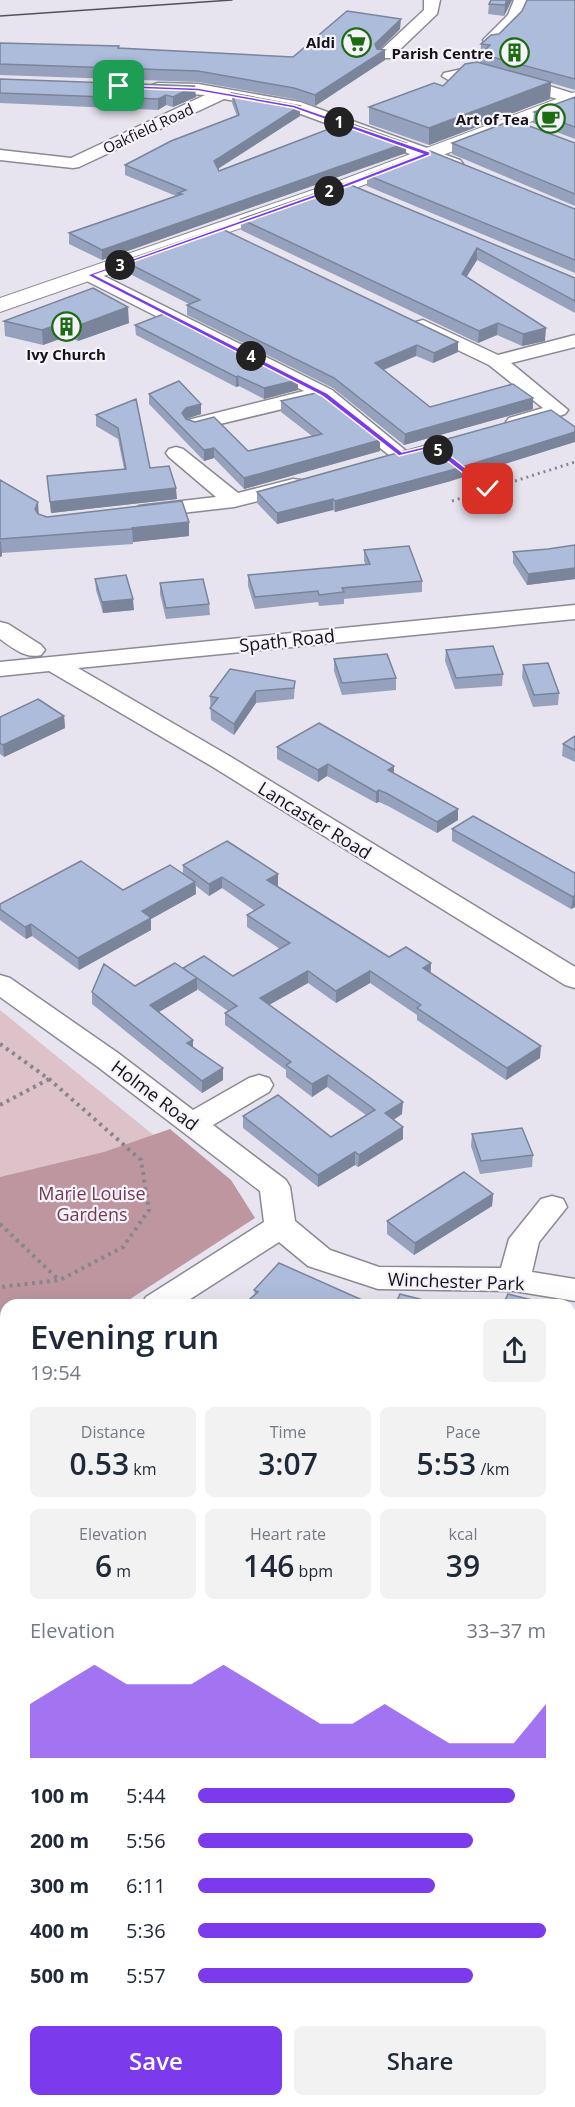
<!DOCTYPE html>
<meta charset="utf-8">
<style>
body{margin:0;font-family:"Open Sans",sans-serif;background:#f2f2f3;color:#1f2937;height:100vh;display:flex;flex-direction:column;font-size:22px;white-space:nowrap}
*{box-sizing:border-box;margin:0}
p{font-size:20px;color:#747a83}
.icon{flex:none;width:33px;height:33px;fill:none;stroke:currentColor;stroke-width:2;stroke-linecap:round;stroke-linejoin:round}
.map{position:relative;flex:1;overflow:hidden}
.drawer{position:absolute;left:0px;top:1299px;width:576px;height:808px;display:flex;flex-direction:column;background:#fff;border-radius:18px 18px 0 0;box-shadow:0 6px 24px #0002}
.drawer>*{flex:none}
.pin{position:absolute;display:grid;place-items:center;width:51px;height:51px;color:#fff;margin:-26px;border-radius:12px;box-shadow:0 3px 9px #0006}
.km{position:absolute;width:30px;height:30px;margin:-15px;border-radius:50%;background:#222;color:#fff;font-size:16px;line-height:30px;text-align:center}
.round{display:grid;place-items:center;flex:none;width:63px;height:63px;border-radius:9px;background:#f2f2f3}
.headline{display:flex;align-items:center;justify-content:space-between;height:102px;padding:0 30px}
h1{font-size:33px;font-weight:600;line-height:45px}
.stats{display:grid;grid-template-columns:repeat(3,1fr);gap:9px;height:102px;padding:6px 30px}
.stats div{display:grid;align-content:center;border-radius:9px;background:#f2f2f3;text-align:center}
.stats b{font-size:30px;font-weight:600}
.stats small{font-size:16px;font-weight:400}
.stats p{font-size:16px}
.chart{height:168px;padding:12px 30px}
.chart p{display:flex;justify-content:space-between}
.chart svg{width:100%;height:108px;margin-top:6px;fill:#7c3aed;opacity:.7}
.button{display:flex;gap:12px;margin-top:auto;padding:12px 30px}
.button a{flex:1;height:69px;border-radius:9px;background:#7c3aed;color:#fff;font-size:24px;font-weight:600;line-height:69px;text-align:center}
.button a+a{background:#f2f2f3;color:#1f2937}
ul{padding:0 30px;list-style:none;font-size:20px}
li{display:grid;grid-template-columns:96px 72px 1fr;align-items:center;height:45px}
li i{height:15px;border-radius:8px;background:#7c3aed}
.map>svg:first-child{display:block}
.green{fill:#dec2c9}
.forest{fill:#bd969f}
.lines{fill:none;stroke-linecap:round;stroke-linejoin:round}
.minor-casing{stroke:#8c8993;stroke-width:3}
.major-casing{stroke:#8c8993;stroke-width:2}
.path-far1{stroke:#88868d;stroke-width:3;stroke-dasharray:2 4;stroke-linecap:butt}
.path{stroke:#88868d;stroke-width:4;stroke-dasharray:3 4.5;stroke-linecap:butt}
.minor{fill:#fff;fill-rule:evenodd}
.major{fill:#fff;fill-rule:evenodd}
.tram{stroke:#545258;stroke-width:1.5}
.wall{fill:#96a2bd}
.shaded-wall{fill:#7a849a}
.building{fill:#aebcdc;stroke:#7a849a;stroke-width:1.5}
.route{fill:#7c3aed;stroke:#fff;stroke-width:1.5}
.labels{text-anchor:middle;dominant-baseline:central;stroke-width:4.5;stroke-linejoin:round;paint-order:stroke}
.far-poi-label{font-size:15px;font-weight:bold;fill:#131215;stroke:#f5f2fc;text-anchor:end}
.far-street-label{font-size:15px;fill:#131215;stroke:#f5f2fc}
.street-label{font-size:18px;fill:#131215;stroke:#f5f2fc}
.park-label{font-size:18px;fill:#723b4b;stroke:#f5f2fc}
</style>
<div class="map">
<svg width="575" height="2107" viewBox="0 0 575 2107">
<rect width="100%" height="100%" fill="#e7e4ef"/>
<path class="green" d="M0,1010L254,1217L104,1305H6L0,1366Z"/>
<path class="forest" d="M170,1129L231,1180L255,1218L121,1305H6V1375L0,1379V1177L104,1152Z
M570,1823L575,1826V2107H131L127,2102H570Z
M6,1874V1950L0,1943V1878Z"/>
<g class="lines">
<defs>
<path id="minor" d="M424,0H440L437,14L391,58H379L377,55L379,52L424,10Z
M514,0H530L520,20L497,43H485L483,40L508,15Z
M476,66L514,75L575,94V104L476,76L450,81L442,76L444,73Z
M158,83L198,84L300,102L460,160L463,164L460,168H448L290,110L224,99L79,167L73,168L0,160V150L71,158L205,95L152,91L150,88L152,85Z
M90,269L332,390L411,455L408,459L401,461L394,459L320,400L195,430L188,428L185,424L188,420L304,391L83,279L81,275L83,271Z
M423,320L498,355L575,335V347L511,363L568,410L565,414C549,419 526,431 509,426L506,422L509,418L543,408L489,365L416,330L413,326L416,322Z
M176,447L183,449L238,493L293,479L301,480L304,485L301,490L234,507L147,517L139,516L136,511L139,506L147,505L216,497L169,457L166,453L169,449Z
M575,605V619L78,668L231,757L575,967V988L565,985L213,767L49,671L0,676V662Z
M0,622L8,624L41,645L45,650L41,655C25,659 13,648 0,639Z
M0,975L10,978L118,1053L193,1110L249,1078L259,1075L269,1078L273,1085L269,1092L213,1125L286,1180L290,1187L295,1221L330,1250L379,1267L501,1268L509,1239L541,1199L552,1196L563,1199L567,1207L539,1242L532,1272L575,1279V1301L514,1291L378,1289L308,1266L279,1242L181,1305H141L146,1297L264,1222L260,1191L98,1067L0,997Z
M575,1340V1367L570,1369V1342Z
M6,1380V1407L0,1408V1382Z
M6,1511V1541L0,1543V1513Z
M0,1639L6,1641V1675L0,1673Z
M570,1786L575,1787V1821L570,1820Z"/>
<path id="major" d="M575,92V105L353,189L0,312V298L339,181Z
M0,1969L6,1972V2021L0,2018Z
M60,2102H110L112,2107H62Z"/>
</defs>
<use href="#minor" class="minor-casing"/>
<use href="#major" class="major-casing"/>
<path class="path-far1" d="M467,473L487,489
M452,501L575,462"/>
<path class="path" d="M0,1044L49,1079L141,1160L149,1210L123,1247L60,1280L0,1287
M0,1105L49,1079
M0,1224L59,1280"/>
<use href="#minor" class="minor"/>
<use href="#major" class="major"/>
<path class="tram" d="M0,16L232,0"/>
</g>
<path class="wall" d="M491,0H512L504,16L488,14L489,4Z
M575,0V90L551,83L550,99L429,145L369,124V107L443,86L480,63L481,44L499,34L522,11Z
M400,29L380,49L385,60L315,106L294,99L198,82L0,75V43L119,46V48L293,57Z
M0,79L196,97L173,107L166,105L158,110L0,103Z
M232,93L300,106V116L218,169L219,171L406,153L102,260L69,244V233L176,196L125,175V165L237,116L232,103Z
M575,97V139L533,123L534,112Z
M452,143H575V206L452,154Z
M367,175L575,209V273L367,186Z
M346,183L575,278V313L477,260L466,277L545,341L522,346L497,335L478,343L241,230V219Z
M124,261L458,342V352L433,363L416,356L384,370L430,407L533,398V409L404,445L333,388L187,315V305L189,304L124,271Z
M93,288L129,323L78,341L68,336L43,345L5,336L4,321Z
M135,325L298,380V390L264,399L239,386L236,387L136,335Z
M149,394L201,404V414L186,419L248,451L312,436L281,412V401L380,440V451L244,489L214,458L204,461L149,404Z
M136,399L150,468L177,499L51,513L47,476L124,469L118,439L96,426V415Z
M0,480L39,514L47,517L189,536L133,542V544L2,553V556L0,557Z
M451,481L335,512L333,510L277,524L257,503V492Z
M575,545V579L527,585L513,563V552L548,549Z
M364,550L422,581V592L344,599V604L319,606L318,602L255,609L248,586V575L366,565L364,561Z
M95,579L134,610L103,613L96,590Z
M160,583L209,604L210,615L166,619L160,594Z
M446,650L503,674L502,686L455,689L445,661Z
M334,659L396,678V690L342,695L334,671Z
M523,665L559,693L558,705L533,707L522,677Z
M295,681L294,699L256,703L234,735L211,720L210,696Z
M64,716L65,728L4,757L0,754V717Z
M575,736V762L562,756L563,744Z
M277,747L394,773L458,820L437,833L388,806L379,802L376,803L327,776L318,782L277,759Z
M452,829L575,873V907L571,909L452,841Z
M183,865L278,886H277L389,957L431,963V973L540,1058L506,1080L417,1020V1015L370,983L336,1003L308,983L269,1005L402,1114L393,1120L403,1139L358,1167L355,1165L318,1187L243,1128V1116L331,1137L366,1115L327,1087L312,1097L286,1077V1070L225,1025V1013L228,1011L197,989V990L159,1012L193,1040V1047L223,1080L202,1093L92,1004V992L135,986L183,968L233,976L280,949L247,927V915L255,911L222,888L209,896L196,886V894L151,919V930L79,970L32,936L26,939L0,920V904L123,890L183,874Z
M472,1134L533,1155L532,1167L480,1174L471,1146Z
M493,1194L492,1206L414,1255L387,1234V1221Z
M254,1290L369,1303V1305H243L255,1295Z
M0,1446L6,1452V1507L0,1501Z
M570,1452H575V1502L570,1501Z
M6,1562V1587L0,1580V1566Z
M575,1705V1783H570V1706Z"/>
<path class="shaded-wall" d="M507,0H512L504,16L505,5Z
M401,19L400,29L375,54V44Z
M385,50V60L315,106V95Z
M551,82L550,99L429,145V128Z
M195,86L196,97L173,107V97Z
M166,95V105L158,110V99Z
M300,106V116L214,171V161Z
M406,143V153L102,260V250Z
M477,248V260L461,286L462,274Z
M128,307L129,323L78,341L77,326Z
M68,321V336L43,345L42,330Z
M498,323L497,335L478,343L479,331Z
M546,328L545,341L522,346L523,334Z
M458,342V352L433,363L434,353Z
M417,345L416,356L375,373V363Z
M238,376L239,386L236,387V377Z
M298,380V390L264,399V388Z
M533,398V409L404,445L405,434Z
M201,404V414L186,419L182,413L186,408Z
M575,432V442L451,481L335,512V501Z
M380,440V451L244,489V478Z
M214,448V458L204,461V450Z
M176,488L177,499L51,513L50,502Z
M333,499V510L277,524V513Z
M38,502L39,516L35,509Z
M189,522V536L133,542L132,528Z
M1,541L2,556L0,557V542Z
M575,568V579L527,585L528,574Z
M133,599L134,610L103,613L102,602Z
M256,691V703L234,735V724Z
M64,716L65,728L4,757L3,745Z
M328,764L327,776L318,782V770Z
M394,766V778L388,770Z
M379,790V802L376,803V792Z
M458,809V820L437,833V822Z
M278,874V886L267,891V880Z
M222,877V888L209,896V884Z
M195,882L196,894L151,919V930L79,970L78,958L142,911Z
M575,895V907L571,909L573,897Z
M31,924L32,936L26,939L25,927Z
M431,963L430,975L423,968Z
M308,971V983L260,1010V998Z
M370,971V983L336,1003V991Z
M197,978V990L150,1017V1005Z
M193,1040V1052L187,1043Z
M541,1046L540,1058L506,1080L507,1068Z
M223,1068V1080L202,1093V1081Z
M328,1075L327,1087L312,1097V1084Z
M403,1102L402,1114L384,1126L385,1113Z
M403,1127V1139L358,1167L359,1155Z
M355,1152V1165L318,1187V1175Z
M493,1194L492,1206L414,1255L415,1243Z
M575,1576V1591L570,1596V1581Z
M6,1803V1820L0,1825V1808Z"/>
<path class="building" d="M491,0H507L505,5L489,4Z
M527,0H575V79L481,54L490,45L481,44L491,35L499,34L522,11Z
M347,11L401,19L375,44L377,49L385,50L315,95L294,88L198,71L0,64V43L119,46L118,48L293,57Z
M477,62L551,82L429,128L369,107L434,83L443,86L465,64Z
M0,79L195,86L173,97L166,95L158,99L0,93Z
M232,93L300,106L214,161L219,171L347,122L406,143L102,250L69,233L182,194L178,193L186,190L125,165L171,141L239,115Z
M575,97V127L534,112Z
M513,120L575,143V194L452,143Z
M430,151L575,209V260L367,175Z
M346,183L575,278V301L477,248L462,274L546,328L523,334L498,323L479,331L241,219Z
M220,228L458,342L434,353L417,345L375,363L430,407L513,384L533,398L405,434L334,378L187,305L200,300L124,261Z
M93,288L128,307L77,326L68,321L42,330L4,321Z
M166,313L298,380L264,388L238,376L236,377L135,325Z
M179,381L201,404L186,408L182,413L186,419L195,422L214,417L248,451L322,434L281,401L320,392L380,440L244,478L214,448L204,450L149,394Z
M136,399L150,468L169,466L176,488L50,502L47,476L126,469L118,428L96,415Z
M551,410L575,427V432L452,470L335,501L333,499L277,513L257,492Z
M0,480L38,502L35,509L38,514L47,517L182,501L189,522L132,528V529L0,539Z
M575,545V568L528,574L513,552L548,549Z
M409,546L422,581L342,588L344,592L319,595L318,591L255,597L248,575L370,564L364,550Z
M126,575L133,599L102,602L95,579Z
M203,579L209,604L166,608L160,583Z
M493,646L503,674L456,678L446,650Z
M387,654L396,678L342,683L334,659Z
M548,663L559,693L534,695L523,665Z
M230,669L295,681L294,688L256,691L234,724L210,708L218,698L210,696Z
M38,699L64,716L3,745L0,743V717Z
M319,723L394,766L388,770L458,809L437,822L388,794L379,790L376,792L328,764L318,770L277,747Z
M575,736V750L563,744Z
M473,816L575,873V895L573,897L452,829Z
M227,841L278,874L267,880L389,957L406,947L431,963L423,968L541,1046L507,1068L417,1008L421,1005L370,971L336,991L308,971L260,998L403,1102L385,1113L403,1127L359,1155L355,1152L318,1175L243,1116L278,1095L331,1137L375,1110L328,1075L312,1084L286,1065L291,1062L225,1013L237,1006L183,968L204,956L233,976L290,943L247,915L264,905L222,877L209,884L183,865Z
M81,861L123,890L170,865L195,882L142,911L151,918L78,958L31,924L25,927L0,909V904Z
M175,963L197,978L150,1005L193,1040L187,1043L223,1068L202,1081L92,992L104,964L135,986Z
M522,1128L533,1155L481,1161L472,1134Z
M464,1172L493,1194L415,1243L387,1221Z
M279,1263L369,1303L367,1305H300L293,1301L290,1305H243L258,1292L254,1290Z
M400,1294L443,1305H395Z
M508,1294L552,1305H503Z
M0,1446L6,1452V1495L5,1496L0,1490Z
M570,1452H575V1489H570Z
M574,1524L575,1525V1576L570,1581V1528Z
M6,1562V1576L0,1569V1566Z
M575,1705V1771H570V1706Z
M0,1709L6,1715V1803L0,1808Z"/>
<path class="route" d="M117,85L198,88L294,105L430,152V155L349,186L95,275L327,393L402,452L435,444L491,488V491H486L431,448L399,456L322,396L87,275L344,184L422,154L293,108L198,91L119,88Z"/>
<defs>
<symbol id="supermarket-ring" viewBox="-11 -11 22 22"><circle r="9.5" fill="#f5f2fc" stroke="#1c6d12" stroke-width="1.5"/><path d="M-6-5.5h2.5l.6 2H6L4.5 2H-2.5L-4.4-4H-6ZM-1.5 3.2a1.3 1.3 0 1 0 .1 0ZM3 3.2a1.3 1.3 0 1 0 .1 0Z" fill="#1c6d12"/></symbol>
<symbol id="building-ring" viewBox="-11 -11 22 22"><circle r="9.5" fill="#f5f2fc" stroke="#1c6d12" stroke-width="1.5"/><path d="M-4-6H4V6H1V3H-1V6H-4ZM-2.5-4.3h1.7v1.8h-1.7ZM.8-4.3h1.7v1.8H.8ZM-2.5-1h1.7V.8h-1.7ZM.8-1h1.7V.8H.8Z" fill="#1c6d12"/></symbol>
<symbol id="cafe-ring" viewBox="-11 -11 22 22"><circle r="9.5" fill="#f5f2fc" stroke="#1c6d12" stroke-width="1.5"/><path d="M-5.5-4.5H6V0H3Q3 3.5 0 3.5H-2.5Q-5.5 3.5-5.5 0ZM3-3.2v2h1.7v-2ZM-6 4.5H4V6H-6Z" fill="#1c6d12"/></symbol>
</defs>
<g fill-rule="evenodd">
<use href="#supermarket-ring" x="340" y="26" width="33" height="33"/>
<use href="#building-ring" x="498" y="36" width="33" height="33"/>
<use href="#cafe-ring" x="534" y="102" width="33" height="33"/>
<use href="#building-ring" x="50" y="310" width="33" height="33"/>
</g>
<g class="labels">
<g class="far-poi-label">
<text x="335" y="42">Aldi</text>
<text x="493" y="53">Parish Centre</text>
<text x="529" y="119">Art of Tea</text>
<text x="66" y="354" text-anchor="middle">Ivy Church</text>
</g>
<g class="far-street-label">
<text transform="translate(148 128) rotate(-25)">Oakfield Road</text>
</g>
<g class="street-label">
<text transform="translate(287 640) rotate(-6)">Spath Road</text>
<text transform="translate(315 820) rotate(32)">Lancaster Road</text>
<text transform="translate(155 1095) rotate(37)">Holme Road</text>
<text transform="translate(456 1281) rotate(2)">Winchester Park</text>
</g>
<g class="park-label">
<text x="92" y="1193">Marie Louise<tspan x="92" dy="21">Gardens</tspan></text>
</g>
</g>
</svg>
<div class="pin" style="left:119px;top:86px;background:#1e9e55"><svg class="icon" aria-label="arrive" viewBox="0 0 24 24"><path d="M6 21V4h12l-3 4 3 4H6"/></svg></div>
<div class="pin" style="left:488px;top:489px;background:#d93025"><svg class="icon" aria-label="check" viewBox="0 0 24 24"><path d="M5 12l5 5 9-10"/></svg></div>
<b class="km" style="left:339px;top:122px">1</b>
<b class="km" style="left:329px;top:191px">2</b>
<b class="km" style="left:120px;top:265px">3</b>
<b class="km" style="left:251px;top:356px">4</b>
<b class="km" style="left:438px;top:450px">5</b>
<section class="drawer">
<div class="headline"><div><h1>Evening run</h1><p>19:54</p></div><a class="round"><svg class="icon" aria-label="share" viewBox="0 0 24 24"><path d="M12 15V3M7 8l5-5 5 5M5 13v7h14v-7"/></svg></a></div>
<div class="stats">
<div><p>Distance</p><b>0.53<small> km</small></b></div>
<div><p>Time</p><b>3:07</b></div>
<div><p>Pace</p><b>5:53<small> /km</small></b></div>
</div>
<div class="stats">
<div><p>Elevation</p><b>6<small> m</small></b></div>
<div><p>Heart rate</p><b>146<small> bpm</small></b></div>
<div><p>kcal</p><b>39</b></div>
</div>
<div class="chart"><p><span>Elevation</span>33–37 m</p>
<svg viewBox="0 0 160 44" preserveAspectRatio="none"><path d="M0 44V22L10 14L20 6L30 14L40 14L50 14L60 6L70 14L80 22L90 30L100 30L110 22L120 30L130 38L140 38L150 38L160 22V44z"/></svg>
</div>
<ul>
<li><b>100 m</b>5:44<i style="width:91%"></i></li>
<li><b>200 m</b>5:56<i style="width:79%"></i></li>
<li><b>300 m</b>6:11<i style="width:68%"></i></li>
<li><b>400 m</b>5:36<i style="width:100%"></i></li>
<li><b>500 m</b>5:57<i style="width:79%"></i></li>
</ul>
<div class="button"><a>Save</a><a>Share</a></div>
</section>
</div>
